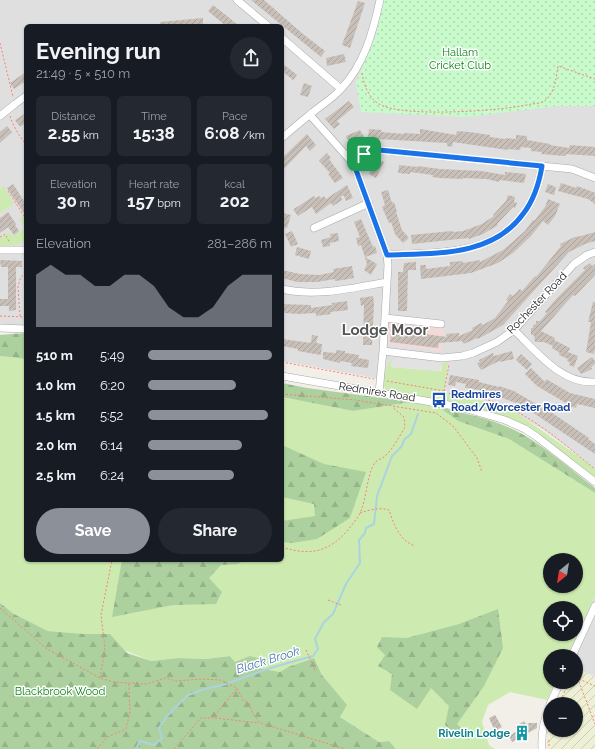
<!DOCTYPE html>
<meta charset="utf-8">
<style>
body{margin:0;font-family:Raleway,sans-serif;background:#242831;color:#f1f3f6;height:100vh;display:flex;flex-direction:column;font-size:15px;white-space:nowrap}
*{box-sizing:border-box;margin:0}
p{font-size:13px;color:#9ea1a6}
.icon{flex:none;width:22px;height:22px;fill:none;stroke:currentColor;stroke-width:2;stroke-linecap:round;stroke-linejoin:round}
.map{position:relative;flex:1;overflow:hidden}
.panel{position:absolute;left:24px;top:24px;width:260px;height:538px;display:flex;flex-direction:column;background:#171b24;border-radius:6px;box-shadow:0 1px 3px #0004}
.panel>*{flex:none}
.needle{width:26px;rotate:210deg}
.tools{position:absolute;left:543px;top:553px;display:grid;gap:8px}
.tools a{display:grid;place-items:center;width:40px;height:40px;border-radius:50%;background:#171b24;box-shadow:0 1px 3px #0004;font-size:20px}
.pin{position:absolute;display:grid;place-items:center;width:34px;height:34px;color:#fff;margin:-17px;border-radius:8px;box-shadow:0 2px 6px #0006}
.round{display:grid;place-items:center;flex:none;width:42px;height:42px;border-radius:21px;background:#242831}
.summary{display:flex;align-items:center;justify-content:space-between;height:68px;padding:0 12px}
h1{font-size:22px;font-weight:700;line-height:30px}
.stats{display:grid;grid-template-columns:repeat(3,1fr);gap:6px;height:68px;padding:4px 12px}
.stats div{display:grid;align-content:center;border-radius:6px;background:#242831;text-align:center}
.stats b{font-size:17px;font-weight:700}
.stats small{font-size:11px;font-weight:400}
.stats p{font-size:11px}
.chart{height:112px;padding:8px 12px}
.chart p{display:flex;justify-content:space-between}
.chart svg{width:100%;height:72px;margin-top:4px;fill:#8c9099;opacity:.7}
.action{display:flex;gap:8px;margin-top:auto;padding:8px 12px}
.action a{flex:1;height:46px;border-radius:24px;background:#8c9099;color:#fff;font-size:16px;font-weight:700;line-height:46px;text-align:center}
.action a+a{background:#242831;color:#f1f3f6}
ul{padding:0 12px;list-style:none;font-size:13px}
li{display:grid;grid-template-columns:64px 48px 1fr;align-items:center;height:30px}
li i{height:10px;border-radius:5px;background:#8c9099}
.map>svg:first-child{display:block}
.residential{fill:#e0dfdf}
.commercial{fill:#f2dad9}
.farmland{fill:url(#farmland-furrows)}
.grass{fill:#cdebb0;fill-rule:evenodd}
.forest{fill:url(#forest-firs)}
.park{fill:url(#park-dots)}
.parking{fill:#e2e2e2}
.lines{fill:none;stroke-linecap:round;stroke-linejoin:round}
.stream{stroke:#aad3df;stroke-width:2}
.building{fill:url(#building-hatch)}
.minor-casing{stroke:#a9a9a9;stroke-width:8}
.path{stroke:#fa8072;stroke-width:1;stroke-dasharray:2 2;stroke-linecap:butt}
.minor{stroke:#fff;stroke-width:7}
.route-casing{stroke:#fff;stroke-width:8}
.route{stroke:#1a73e8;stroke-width:5}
.labels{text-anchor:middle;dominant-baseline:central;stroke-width:3;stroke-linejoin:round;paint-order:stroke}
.park-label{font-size:11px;fill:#0c8416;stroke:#fff}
.street-label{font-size:11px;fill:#222;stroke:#fff}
.transit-label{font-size:11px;font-weight:bold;fill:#164399;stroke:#fff;text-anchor:start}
.culture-label{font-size:11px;font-weight:bold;fill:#0d838f;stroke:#fff;text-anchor:end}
.water-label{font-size:12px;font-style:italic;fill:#4a7aab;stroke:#fff}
.district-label{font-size:15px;font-weight:bold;fill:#555;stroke:#fff}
</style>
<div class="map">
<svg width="595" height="749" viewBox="0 0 595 749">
<defs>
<pattern id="farmland-furrows" width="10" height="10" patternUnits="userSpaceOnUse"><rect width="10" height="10" fill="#eef0d5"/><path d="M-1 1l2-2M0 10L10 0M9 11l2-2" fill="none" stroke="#ccceb7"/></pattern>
<pattern id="forest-firs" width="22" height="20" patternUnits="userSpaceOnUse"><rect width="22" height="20" fill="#add19e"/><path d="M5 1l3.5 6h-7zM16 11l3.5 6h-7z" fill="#95b388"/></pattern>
<pattern id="park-dots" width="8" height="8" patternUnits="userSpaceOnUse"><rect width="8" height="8" fill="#c8facc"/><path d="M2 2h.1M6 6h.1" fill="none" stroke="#acd6af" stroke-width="1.8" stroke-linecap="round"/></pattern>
<pattern id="building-hatch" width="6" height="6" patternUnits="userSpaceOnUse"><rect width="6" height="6" fill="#c7bfb8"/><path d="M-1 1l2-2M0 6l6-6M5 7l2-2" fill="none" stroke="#aba49e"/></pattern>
</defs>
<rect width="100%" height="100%" fill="#f2efe9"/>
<path class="residential" d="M0,0H384L377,32L356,83L558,106H595V468L544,430L499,404L445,393L448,363H388L384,382L375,378L282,361V26H26V326L0,325Z
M595,596V677L576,668V656H567Z"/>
<path class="commercial" d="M388,320L445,326L442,352L387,344Z"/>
<path class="farmland" d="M576,668L595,677V749H547V733L550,718V730H576V704H556L565,682H576Z"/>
<path class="grass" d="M4,186L14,204L0,213V189Z
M26,214C26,241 30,245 0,246V238L9,232L13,236L25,228L19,219Z
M0,356L26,359V560H282V397L353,411L411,402L439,407L458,421L509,439L595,493V596L567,656H550V682H555L547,700L510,692L488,705L482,722L489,745L495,749H396L389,741L379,742L340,717L346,705L322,675L314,658L288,667L280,672L259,668L265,660L235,662L230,656L206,659L178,658L151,661L85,634L48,631L14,614L0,603ZM550,560H576V586H550ZM550,608H576V634H550Z
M392,360L391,367L441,371L442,363L448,362L445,393L499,404L518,414L595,468V482L537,437L505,420L386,391C381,383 386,372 388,363Z"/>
<path class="forest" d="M26,333V359L0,356V335Z
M282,383L307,388L411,402L353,411L282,397Z
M439,407C463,413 488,418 510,428C538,440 570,469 595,488V493L509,439L458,421Z
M282,445L324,464L366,472L350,518L317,539L292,543L282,542V521L315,516L314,504L282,497Z
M122,560H245L238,564L221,565L209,578L222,592L216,604L173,605L112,617Z
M0,603L14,614L48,631L85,634H110L127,653L151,661L178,658L206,659L230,656L235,662L250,656L265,660L259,668L280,672L288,667L314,658L322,675L347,705L340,717L379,742L389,741L396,749H0Z
M498,609L503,648L484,686L457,724L469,735V740L458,736L445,725L449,706L431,688L417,709L390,690L392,674L378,666L385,655L377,647L382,637L407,638L459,624Z"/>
<path class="park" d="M384,0H595V106H558L466,117L361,112L356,83L377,32Z"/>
<path class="parking" d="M396,358H397L442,363L440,371L391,367L392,360Z"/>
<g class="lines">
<path class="stream" d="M136,749L140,741L154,745L162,738L159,728L167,716L188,695L205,689L226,684L270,668L313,656L318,649L315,639L324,622L333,614L346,584L360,563L359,540L365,533L366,528L374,524L377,496L392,456L402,446L404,440L411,434L418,414"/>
</g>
<path class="building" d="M251,0H264L303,34L325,51L321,57Z
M358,1L365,3L350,48L342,45Z
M213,5L227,16L239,26H226L208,11Z
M203,18V26H160V22Z
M344,54L346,62L327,66L326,58Z
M282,63L297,75L293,80L282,71Z
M26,72V81L14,89L10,83Z
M304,83L312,86L308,97L300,95Z
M349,101L354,107L337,121L340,124L334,129L325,119Z
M26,113V123L20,127L15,120Z
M7,126L12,132L0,143V132Z
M369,129L382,130L381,132L404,134V133L420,134V129L456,135L457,131L469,132L490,135V137L505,139V138L516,139V135L527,136V140L550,144V145L569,148L570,145L595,147V156L566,154L565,156L541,154L542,152L531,151V148L521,147L520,150L508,149V150L453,142L452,147L447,146V143L378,139L368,137Z
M360,130L364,137L349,143L346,136Z
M307,134L316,145L310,151L306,146L282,171V158Z
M327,153L331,158L329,159L343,178L335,183L328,174L330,173L319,161Z
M378,159L384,162L376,178L369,174L372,166L374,167Z
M399,165L417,167V166L440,169L481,171L505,175V172L526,174L524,183L500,180L499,182L487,179L463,178V179L440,178L432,177L433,175L410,172V174L398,173Z
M561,183L576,188L577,186L593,192L595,193V204L588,199L558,191Z
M13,184L26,204V216L7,188Z
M548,184L556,187L554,195L545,192Z
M347,185L353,198L346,201L344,196H341L342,200L333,206L331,203L316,214L312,207L298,216L294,211V209L314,196L315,198L319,196L321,198L324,196L326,199Z
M388,190L392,203L394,202L397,212H396L402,230L409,238L403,243L395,234L391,222L389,223L382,207L385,205L381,192Z
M508,195L515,197L514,202L517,203L515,208L513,207L497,224L498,225L483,234L469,239L468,238L412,244L411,235L452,231L453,232L463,231L482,224L494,216L493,215L506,201Z
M548,199L560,204L555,216L548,225L543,221L531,236L513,253L498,263L471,273L421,279L420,265H426V269L450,266V262L463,261V263L480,260V262L503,250L525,231L533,220L534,221L545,207Z
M8,212L16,224L15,225L19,231L14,235L8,227L0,233V218Z
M283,213L291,215L287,228L282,227Z
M361,219L373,247L375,246L377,253L365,257L377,264L371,275L364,270L367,264L361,245L358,246L356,238L360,237L354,222Z
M292,231L298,244L291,247L285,234Z
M595,232V241L585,244L569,252L503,325L478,339L477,338L464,344L462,341L439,343L438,348L390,342L392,325L405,326L404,330L424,332V334L447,337L446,334L459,333V336L473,330L472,328L481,323L483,325L495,318L508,301L506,300L510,294L513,296L520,289L522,291L535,276L536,277L561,246L560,244L577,236V237Z
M338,233L339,241L330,243V246L323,247L321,240L331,237L330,234Z
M297,247L311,251L309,259L295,255Z
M0,260L22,261V267H16V310L9,311V306H0V299H8V267H1Z
M416,262V270H408L407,311H398V272H403L404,263Z
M590,263L592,266L595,264V275L575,296L573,295L541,331L555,338L554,340L570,348L568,352L578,356L574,367L569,365L570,362L567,361L568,359L559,355L560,353L552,348L553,346L544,342H535L534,335H531V328H533V325L536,324V321H540L547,313L545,312L556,299L585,270L583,268Z
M352,266L354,278L343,280L335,281V279L317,282H297L282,278V270L300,274L319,275L334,272L333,269Z
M373,296L374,303L372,345H363L364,305L361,306L360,298Z
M347,301L348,310L330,312L331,314L316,316V313L298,314L285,313L282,311V304L311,305V308L332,305V303Z
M593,302H595V348L594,354L586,352L591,322H588Z
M312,335L318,336L316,343L322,344L321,355L298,351V349L282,346V339L311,343Z
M336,350L345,351V353L359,355L358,358L369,360L368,368L351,366L352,363L340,361V363L323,359V352L336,353Z
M512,351L514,359L500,362L499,361L481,370L477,363L480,362L479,360L493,353L494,356Z
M521,354L532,364L527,370L516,360Z
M592,357L595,361V364L591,367L592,369L581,374L577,368Z
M531,368L545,382L546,379L570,393L595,399V408L577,404L576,408L565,405L566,403L537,386L525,374Z
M450,375L479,380V382L499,387V386L514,391L541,407L542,406L589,438L588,439L595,444V454L517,402L516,403L480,390L465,388L466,384L456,382L455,386L448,385Z
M495,715L502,727L495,731L489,718Z
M524,721L526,724L529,723H537V728L512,742L509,736L517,731L515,727Z"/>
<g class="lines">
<defs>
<path id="minor" d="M237,0L268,26
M282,38L341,89
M310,115L351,161L356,170L387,255L388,265L383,351L379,393
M0,116L15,104L26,96
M282,138C292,129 302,121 313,112C322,105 333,98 341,89C364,65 373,32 380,0
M351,161C361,155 368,151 379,150L572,169L595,178
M314,228L369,203
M0,250H26
M387,255C435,252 492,257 523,214C534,200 539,184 542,166
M282,289C316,297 353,288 387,282
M385,318L441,324
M0,328L26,329
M514,330C537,352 561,384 595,382
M383,351L442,358L462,356L473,353L497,342L514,330L574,264L587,255L595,252
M282,376L460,407L505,420L525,429L537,437L595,482
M572,656L595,606
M550,704L560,682
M542,749C541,734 544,719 550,705"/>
</defs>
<use href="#minor" class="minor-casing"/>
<path class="path" d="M0,43L13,97
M362,73C364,85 368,97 379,104C402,118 503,111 531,104C534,104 540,103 543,102C555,94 556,79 558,66L595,79
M10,116C13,126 19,136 26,144
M8,191L26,219
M0,237L5,234L10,243
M0,316L26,317
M20,316L18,286L21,277L26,273
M282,362L374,379
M387,381L444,391L445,393C464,396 484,397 502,405C537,419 566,446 595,469
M444,391L449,365
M282,394L355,400L436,413L453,426L477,458L482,472
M360,513C369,510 380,507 389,510C394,525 399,540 415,546
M282,547C312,557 332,551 351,526C354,522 358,518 360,513C367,498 366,479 374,464C377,459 383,459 386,455C393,449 400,435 405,427L404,417L392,407
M328,600L341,605
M0,608L47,649L100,678L113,682L146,684L166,678L176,681L201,679L220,680L237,688L243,700L249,703L253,714L260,723L345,749
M306,650L316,672
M576,674L595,724
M100,678L105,648L101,615L112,560
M579,679L595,686
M559,704L569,682
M215,718L259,723
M549,746V738
M97,749L107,737L126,729L130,712L129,685L128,683
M174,749L201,718H213L237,688"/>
<use href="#minor" class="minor"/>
</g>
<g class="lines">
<defs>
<path id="route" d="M379,150L542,166C539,184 534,200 523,214C492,257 435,253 387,255L356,170L352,161L370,151Z"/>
</defs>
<use href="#route" class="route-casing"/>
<use href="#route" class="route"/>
</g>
<defs>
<symbol id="bus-bare" viewBox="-9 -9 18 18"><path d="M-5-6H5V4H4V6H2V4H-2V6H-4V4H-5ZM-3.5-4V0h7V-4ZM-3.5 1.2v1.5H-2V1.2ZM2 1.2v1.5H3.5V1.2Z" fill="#1a4fb4" stroke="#fff" stroke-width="2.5" paint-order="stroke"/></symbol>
<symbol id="building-bare" viewBox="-9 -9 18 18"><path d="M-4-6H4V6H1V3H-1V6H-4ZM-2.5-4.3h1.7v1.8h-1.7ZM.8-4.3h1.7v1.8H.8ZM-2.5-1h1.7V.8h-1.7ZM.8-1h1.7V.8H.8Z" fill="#0f9aa8" stroke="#fff" stroke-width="2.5" paint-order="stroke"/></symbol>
</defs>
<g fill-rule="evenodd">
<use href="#bus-bare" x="428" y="389" width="22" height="22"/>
<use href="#building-bare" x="511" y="722" width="22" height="22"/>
</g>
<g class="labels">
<g class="park-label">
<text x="460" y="52">Hallam<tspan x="460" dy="13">Cricket Club</tspan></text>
<text x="60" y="691">Blackbrook Wood</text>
</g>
<g class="street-label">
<text transform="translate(537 303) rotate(-46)">Rochester Road</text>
<text transform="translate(377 392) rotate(9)">Redmires Road</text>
</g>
<g class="transit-label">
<text x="451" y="394">Redmires<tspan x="451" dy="13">Road/Worcester Road</tspan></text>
</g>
<g class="culture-label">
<text x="510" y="733">Rivelin Lodge</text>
</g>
<g class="water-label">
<text transform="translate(268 660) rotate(-17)">Black Brook</text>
</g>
<g class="district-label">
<text x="385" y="330">Lodge Moor</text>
</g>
</g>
</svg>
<div class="tools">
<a><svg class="needle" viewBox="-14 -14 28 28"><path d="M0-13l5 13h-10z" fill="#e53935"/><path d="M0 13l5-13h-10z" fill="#9ea1a6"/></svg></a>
<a><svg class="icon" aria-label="locate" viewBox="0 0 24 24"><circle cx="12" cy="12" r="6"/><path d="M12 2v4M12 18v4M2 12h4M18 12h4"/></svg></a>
<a>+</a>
<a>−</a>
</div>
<div class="pin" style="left:364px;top:154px;background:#1e9e55"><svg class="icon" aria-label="arrive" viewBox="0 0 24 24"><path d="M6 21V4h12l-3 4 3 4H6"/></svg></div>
<section class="panel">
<div class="summary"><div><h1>Evening run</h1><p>21:49 · 5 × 510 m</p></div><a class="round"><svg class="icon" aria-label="share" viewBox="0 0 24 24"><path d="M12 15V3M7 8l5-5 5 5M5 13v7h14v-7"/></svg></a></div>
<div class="stats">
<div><p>Distance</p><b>2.55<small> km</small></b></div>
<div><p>Time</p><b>15:38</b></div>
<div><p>Pace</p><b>6:08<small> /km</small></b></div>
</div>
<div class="stats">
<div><p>Elevation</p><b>30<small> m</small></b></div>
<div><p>Heart rate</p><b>157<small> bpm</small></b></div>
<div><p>kcal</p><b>202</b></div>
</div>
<div class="chart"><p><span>Elevation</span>281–286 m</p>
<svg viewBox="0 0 160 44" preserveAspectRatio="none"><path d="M0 44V12L10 6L20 12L30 12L40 19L50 19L60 12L70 12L80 19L90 32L100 38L110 38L120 32L130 19L140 12L150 12L160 12V44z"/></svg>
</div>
<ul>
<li><b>510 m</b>5:49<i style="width:100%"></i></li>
<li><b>1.0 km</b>6:20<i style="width:71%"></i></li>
<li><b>1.5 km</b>5:52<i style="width:97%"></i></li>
<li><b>2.0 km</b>6:14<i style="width:76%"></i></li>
<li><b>2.5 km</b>6:24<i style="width:69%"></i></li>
</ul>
<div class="action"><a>Save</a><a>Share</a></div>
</section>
</div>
